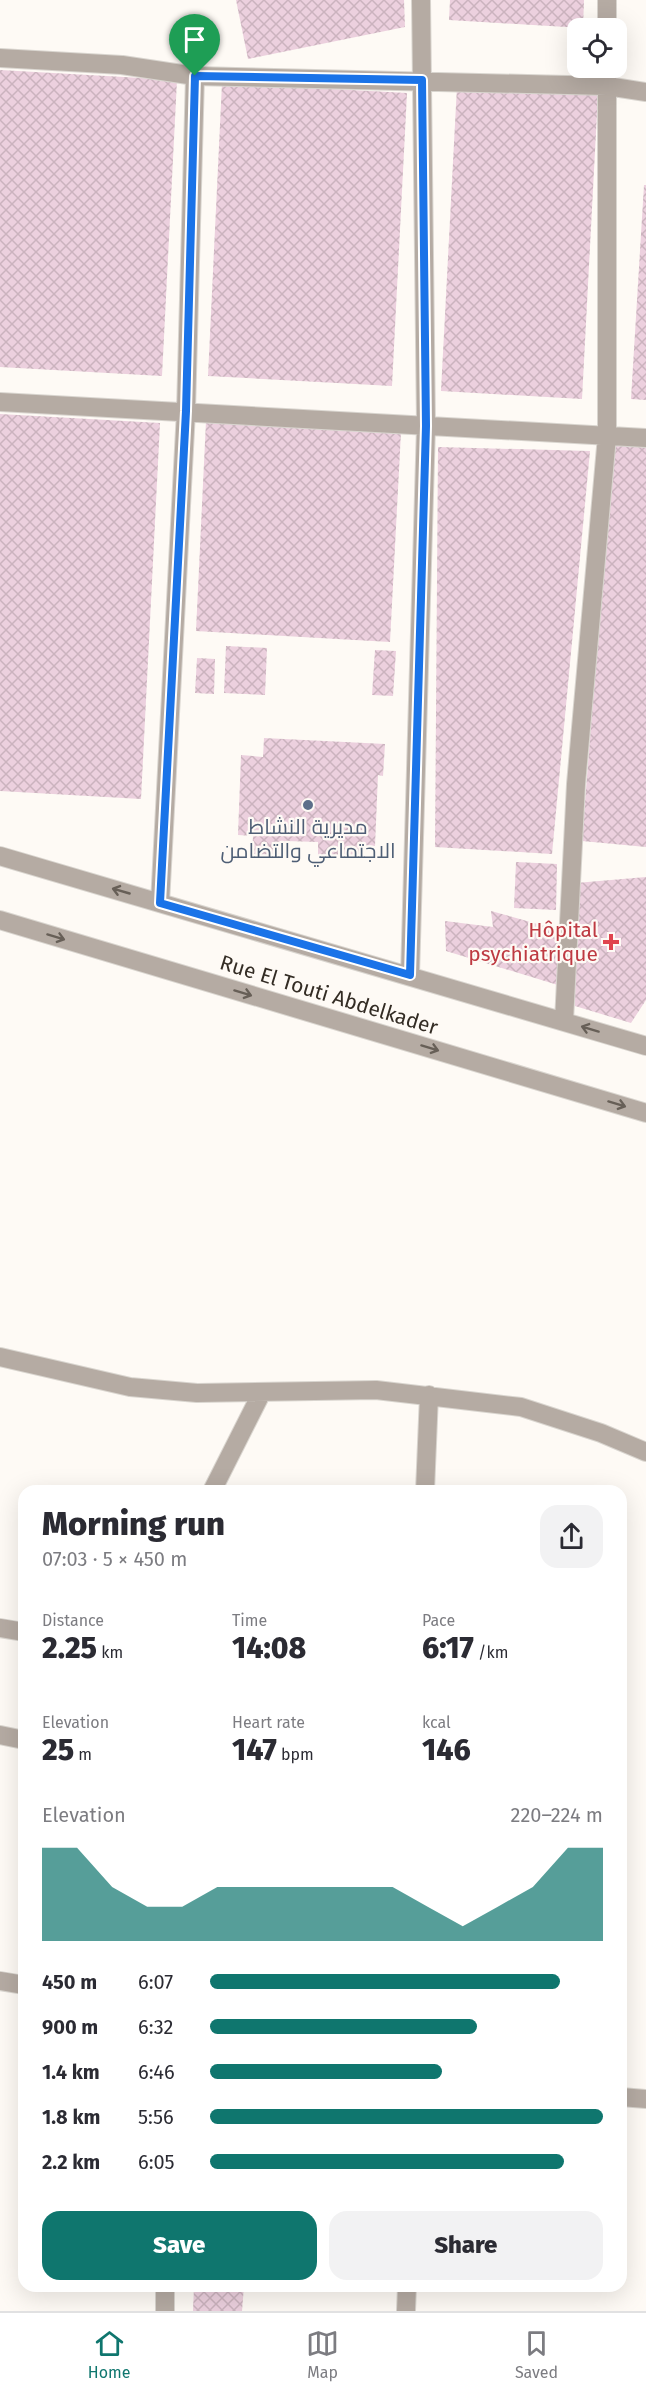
<!DOCTYPE html>
<meta charset="utf-8">
<style>
body{margin:0;font-family:"Fira Sans",Cairo,sans-serif;background:#f2f2f3;color:#2b2b33;height:100vh;display:flex;flex-direction:column;font-size:22px;white-space:nowrap}
*{box-sizing:border-box;margin:0}
p{font-size:20px;color:#7c7c81}
.icon{flex:none;width:33px;height:33px;fill:none;stroke:currentColor;stroke-width:2;stroke-linecap:round;stroke-linejoin:round}
.map{position:relative;flex:1;overflow:hidden}
.details{position:absolute;left:18px;top:1485px;width:609px;height:807px;display:flex;flex-direction:column;background:#fff;border-radius:18px;box-shadow:0 6px 24px #0002}
.details>*{flex:none}
.fabs{position:absolute;left:567px;top:18px;display:grid;gap:12px}
.fabs a{display:grid;place-items:center;width:60px;height:60px;border-radius:12px;background:#fff;box-shadow:0 6px 24px #0002;font-size:30px}
.pin{position:absolute;display:grid;place-items:center;width:51px;height:51px;color:#fff;margin:-62px -26px;border-radius:50% 50% 50% 0;rotate:-45deg;box-shadow:0 0 6px #0007}
.pin .icon{rotate:45deg}
.round{display:grid;place-items:center;flex:none;width:63px;height:63px;border-radius:18px;background:#f2f2f3}
.summary{display:flex;align-items:center;justify-content:space-between;height:102px;padding:0 24px}
h1{font-size:33px;font-weight:800;line-height:45px}
.metrics{display:grid;grid-template-columns:repeat(3,1fr);gap:9px;height:102px;padding:6px 24px}
.metrics div{display:grid;align-content:center}
.metrics b{font-size:30px;font-weight:800}
.metrics small{font-size:16px;font-weight:400}
.metrics p{font-size:16px}
.chart{height:168px;padding:12px 24px}
.chart p{display:flex;justify-content:space-between}
.chart svg{width:100%;height:108px;margin-top:6px;fill:#0f766e;opacity:.7}
.button{display:flex;gap:12px;margin-top:auto;padding:12px 24px}
.button a{flex:1;height:69px;border-radius:18px;background:#0f766e;color:#fff;font-size:24px;font-weight:800;line-height:69px;text-align:center}
.button a+a{background:#f2f2f3;color:#2b2b33}
ul{padding:0 24px;list-style:none;font-size:20px}
li{display:grid;grid-template-columns:96px 72px 1fr;align-items:center;height:45px}
li i{height:15px;border-radius:8px;background:#0f766e}
.tabs{display:flex;justify-content:space-around;align-items:center;height:84px;border-top:2px solid #e1e1e2;background:#fff;font-size:16px;color:#7c7c81}
.tabs a{display:grid;justify-items:center;gap:3px}
.tabs .active{color:#0f766e}
.map>svg:first-child{display:block}
.building{fill:url(#building-cross-hatch)}
.lines{fill:none;stroke-linecap:round;stroke-linejoin:round}
.minor-casing{stroke:#d9d5cf;stroke-width:20}
.minor{stroke:#b5aba3;stroke-width:18}
.oneway{stroke:#675f57}
.route-casing{stroke:#fff;stroke-width:12}
.route{stroke:#1a73e8;stroke-width:8}
.service-dot{fill:#5c6f8a;stroke:#fefaf5;stroke-width:2}
.health-dot{fill:#e0444e;stroke:#fefaf5;stroke-width:2}
.labels{text-anchor:middle;dominant-baseline:central;stroke-width:4.5;stroke-linejoin:round;paint-order:stroke}
.service-label{font-size:21px;fill:#4e5e75;stroke:#fefaf5}
.health-label{font-size:21px;fill:#be3a42;stroke:#fefaf5;text-anchor:end}
.street-label{font-size:21px;fill:#332c24;stroke:#fefaf5}
</style>
<div class="map">
<svg width="646" height="2311" viewBox="0 0 646 2311">
<defs>
<pattern id="building-cross-hatch" width="8" height="8" patternUnits="userSpaceOnUse" patternTransform="scale(1.5)"><rect width="8" height="8" fill="#ecd0de"/><path d="M0 0l8 8M0 8l8-8" fill="none" stroke="#cbb3be"/></pattern>
</defs>
<rect width="100%" height="100%" fill="#fefaf5"/>
<path class="building" d="M236,0H404L405,27L248,59Z
M450,0H584L583,28L449,20Z
M0,70L177,80L162,376L0,367Z
M222,83L407,93L392,386L208,376Z
M457,86L598,94L582,399L441,391Z
M644,185H646V400L631,399Z
M0,414L160,423L141,799L0,791Z
M206,421L401,432L390,642L196,631Z
M613,440L646,443V847L582,841Z
M438,447L590,451L552,854L435,847Z
M226,646L267,648L265,695L224,693Z
M375,650L396,651L393,696L372,695Z
M197,658L215,659L214,694L195,693Z
M264,738L385,744L383,776L378,775L375,846L360,845L359,860L318,858V842L286,841V856L252,855L253,836L238,835L241,755L263,757Z
M516,862L557,864L556,910L514,908Z
M646,877V1000L631,1023L575,1006L576,883Z
M491,911L563,931L561,986L446,951L445,921L493,927Z
M194,2286H244L242,2311H193Z"/>
<g class="lines">
<defs>
<path id="minor" d="M607,0V28
M0,58L122,65L195,76L607,86L646,92
M0,402L646,438
M0,856L646,1046
M160,903L186,411L195,76
M0,920L646,1113
M410,975L426,426L421,0
M564,1021L576,784L607,436V68
M0,1357L130,1387L197,1393L376,1390L521,1407L601,1433L646,1452
M212,1491L262,1392
M425,1491L429,1395
M0,1628L24,1632
M0,1735L24,1740
M0,1981L24,1985
M621,2097L646,2099
M165,2311V2286
M406,2311L407,2286"/>
</defs>
<use href="#minor" class="minor-casing"/>
<use href="#minor" class="minor"/>
</g>
<defs><path id="oneway-shaft" d="M-6 0H5M1.5-3L5.5 0L1.5 3" fill="none" stroke-width="1.6" stroke-linecap="round" stroke-linejoin="round" transform="scale(1.5)"/></defs>
<g class="oneway">
<use href="#oneway-shaft" transform="translate(121 891) rotate(-164)"/>
<use href="#oneway-shaft" transform="translate(56 937) rotate(17)"/>
<use href="#oneway-shaft" transform="translate(243 993) rotate(17)"/>
<use href="#oneway-shaft" transform="translate(590 1029) rotate(-163)"/>
<use href="#oneway-shaft" transform="translate(430 1048) rotate(17)"/>
<use href="#oneway-shaft" transform="translate(617 1104) rotate(17)"/>
</g>
<g class="lines">
<defs>
<path id="route" d="M195,76L422,80L426,426L410,975L160,903L186,411Z"/>
</defs>
<use href="#route" class="route-casing"/>
<use href="#route" class="route"/>
</g>
<circle class="service-dot" cx="308" cy="805" r="6"/>
<path class="health-dot" d="M608 933h6v6h6v6h-6v6h-6v-6h-6v-6h6z"/>
<g class="labels">
<g class="service-label">
<text x="308" y="827">مديرية النشاط<tspan x="308" dy="24">الاجتماعي والتضامن</tspan></text>
</g>
<g class="health-label">
<text x="598" y="930">Hôpital<tspan x="598" dy="24">psychiatrique</tspan></text>
</g>
<g class="street-label">
<text transform="translate(329 995) rotate(17)">Rue El Touti Abdelkader</text>
</g>
</g>
</svg>
<div class="fabs">
<a><svg class="icon" aria-label="locate" viewBox="0 0 24 24"><circle cx="12" cy="12" r="6"/><path d="M12 2v4M12 18v4M2 12h4M18 12h4"/></svg></a>
</div>
<div class="pin" style="left:195px;top:76px;background:#1e9e55"><svg class="icon" aria-label="arrive" viewBox="0 0 24 24"><path d="M6 21V4h12l-3 4 3 4H6"/></svg></div>
<section class="details">
<div class="summary"><div><h1>Morning run</h1><p>07:03 · 5 × 450 m</p></div><a class="round"><svg class="icon" aria-label="share" viewBox="0 0 24 24"><path d="M12 15V3M7 8l5-5 5 5M5 13v7h14v-7"/></svg></a></div>
<div class="metrics">
<div><p>Distance</p><b>2.25<small> km</small></b></div>
<div><p>Time</p><b>14:08</b></div>
<div><p>Pace</p><b>6:17<small> /km</small></b></div>
</div>
<div class="metrics">
<div><p>Elevation</p><b>25<small> m</small></b></div>
<div><p>Heart rate</p><b>147<small> bpm</small></b></div>
<div><p>kcal</p><b>146</b></div>
</div>
<div class="chart"><p><span>Elevation</span>220–224 m</p>
<svg viewBox="0 0 160 44" preserveAspectRatio="none"><path d="M0 44V6L10 6L20 22L30 30L40 30L50 22L60 22L70 22L80 22L90 22L100 22L110 30L120 38L130 30L140 22L150 6L160 6V44z"/></svg>
</div>
<ul>
<li><b>450 m</b>6:07<i style="width:89%"></i></li>
<li><b>900 m</b>6:32<i style="width:68%"></i></li>
<li><b>1.4 km</b>6:46<i style="width:59%"></i></li>
<li><b>1.8 km</b>5:56<i style="width:100%"></i></li>
<li><b>2.2 km</b>6:05<i style="width:90%"></i></li>
</ul>
<div class="button"><a>Save</a><a>Share</a></div>
</section>
</div>
<nav class="tabs">
<a class="active"><svg class="icon" aria-label="home" viewBox="0 0 24 24"><path d="M3 11l9-7 9 7M6 9v11h12V9"/></svg>Home</a>
<a><svg class="icon" aria-label="map" viewBox="0 0 24 24"><path d="M3 6l6-2 6 2 6-2v14l-6 2-6-2-6 2zM9 4v14M15 6v14"/></svg>Map</a>
<a><svg class="icon" aria-label="saved" viewBox="0 0 24 24"><path d="M7 4h10v16l-5-4-5 4z"/></svg>Saved</a>
</nav>
